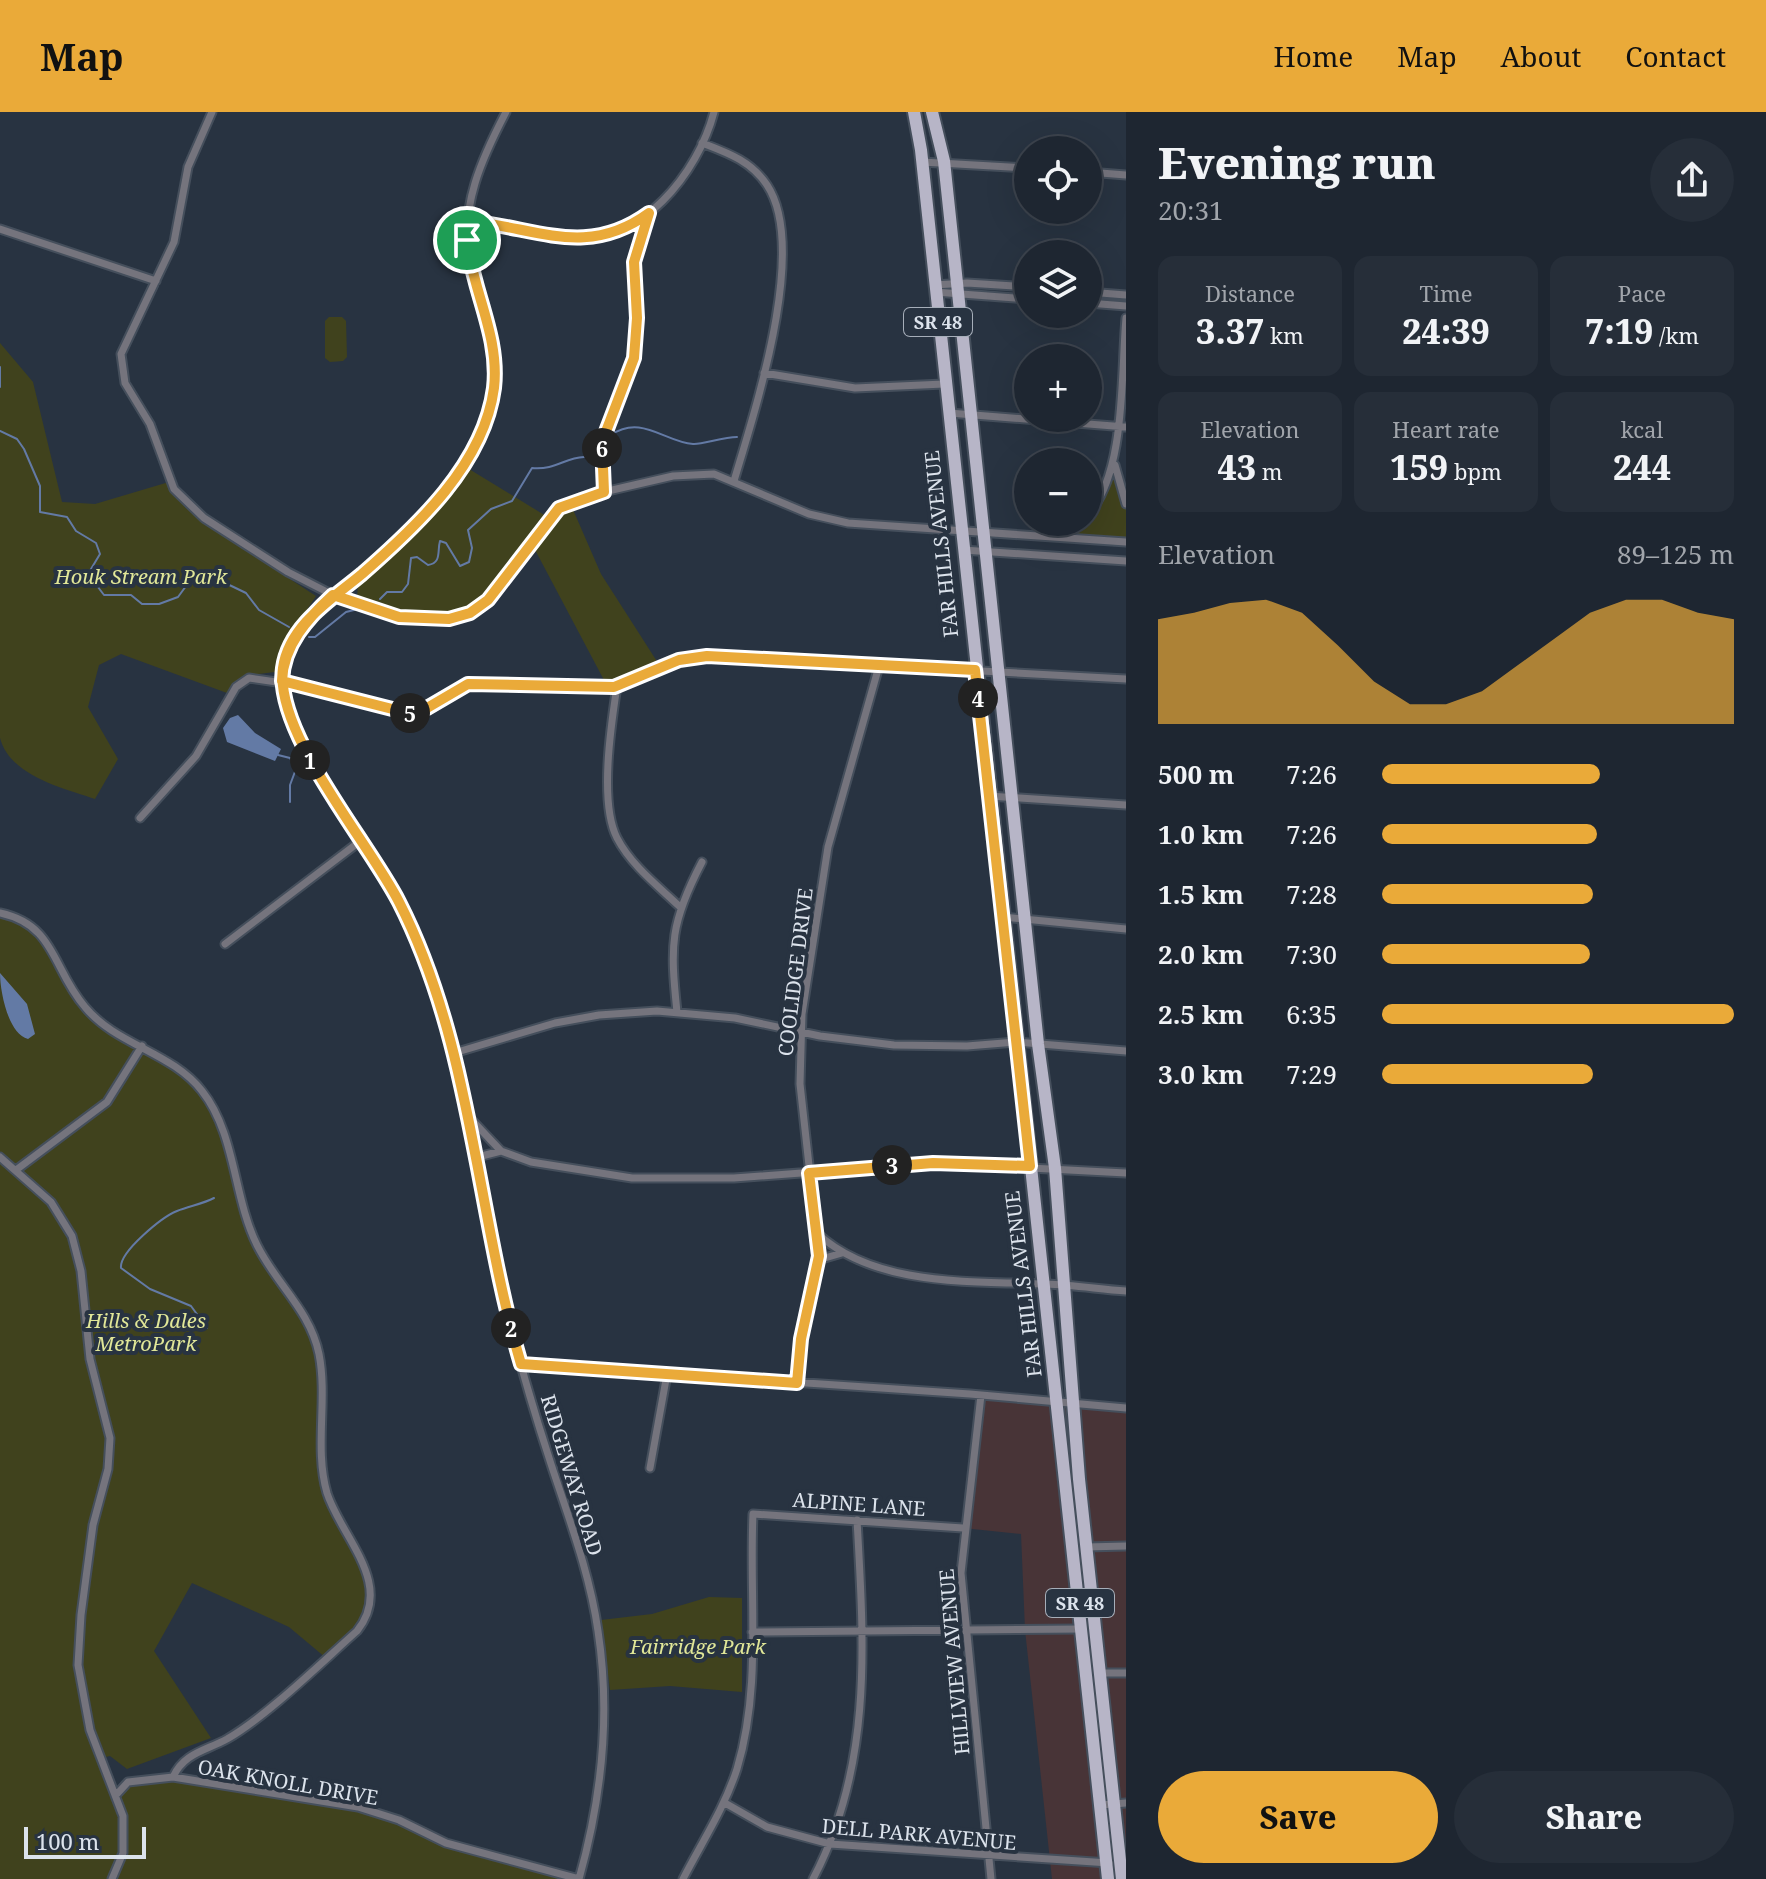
<!DOCTYPE html>
<meta charset="utf-8">
<style>
body{margin:0;font-family:"Noto Serif",serif;background:#262e39;color:#f1f3f6;height:100vh;display:flex;flex-direction:column;font-size:30px;white-space:nowrap}
*{box-sizing:border-box;margin:0}
p{font-size:26px;color:#a1a5ab}
.icon{flex:none;width:44px;height:44px;fill:none;stroke:currentColor;stroke-width:2;stroke-linecap:round;stroke-linejoin:round}
.map{position:relative;flex:1;overflow:hidden}
.drawer{display:flex;flex-direction:column;background:#1e2631;width:640px}
.drawer>*{flex:none}
.fabs{position:absolute;left:1014px;top:24px;display:grid;gap:16px}
.fabs a{display:grid;place-items:center;width:88px;height:88px;border-radius:50%;background:#1e2631;box-shadow:0 8px 32px #0002,0 0 0 2px #3c434d;font-size:40px}
.scale{position:absolute;left:24px;bottom:20px;width:122px;box-sizing:border-box;padding-left:8px;border:4px solid #dce3ec;border-top:0;font-size:22px;line-height:28px;white-space:nowrap;color:#dce3ec;-webkit-text-stroke:6px #283341;paint-order:stroke}
.pin{position:absolute;display:grid;place-items:center;width:68px;height:68px;color:#fff;margin:-34px;border:4px solid #fff;border-radius:50%;box-shadow:0 2px 8px #0007}
.km{position:absolute;width:40px;height:40px;margin:-20px;border-radius:50%;background:#222;color:#fff;font-size:22px;line-height:40px;text-align:center}
.round{display:grid;place-items:center;flex:none;width:84px;height:84px;border-radius:42px;background:#262e39}
.summary{display:flex;align-items:center;justify-content:space-between;height:136px;padding:0 32px}
h1{font-size:44px;font-weight:800;line-height:60px}
.stats{display:grid;grid-template-columns:repeat(3,1fr);gap:12px;height:136px;padding:8px 32px}
.stats div{display:grid;align-content:center;border-radius:16px;background:#262e39;text-align:center}
.stats b{font-size:34px;font-weight:800}
.stats small{font-size:22px;font-weight:400}
.stats p{font-size:22px}
.chart{height:224px;padding:16px 32px}
.chart p{display:flex;justify-content:space-between}
.chart svg{width:100%;height:144px;margin-top:8px;fill:#eaaa39;opacity:.7}
.cta{display:flex;gap:16px;margin-top:auto;padding:16px 32px}
.cta a{flex:1;height:92px;border-radius:48px;background:#eaaa39;color:#111;font-size:32px;font-weight:800;line-height:92px;text-align:center}
.cta a+a{background:#262e39;color:#f1f3f6}
ul{padding:0 32px;list-style:none;font-size:26px}
li{display:grid;grid-template-columns:128px 96px 1fr;align-items:center;height:60px}
li i{height:20px;border-radius:10px;background:#eaaa39}
header{display:flex;align-items:center;gap:48px;box-sizing:border-box;height:112px;padding:0 40px;background:#eaaa39;color:#111}
header strong{font-size:38px}
nav{display:flex;gap:44px;margin-inline-start:auto;font-size:28px}
main{display:flex;flex:1;min-height:0}
.map>svg:first-child{display:block}
.commercial{fill:#483437}
.green{fill:#40421d}
.water{fill:#637aa5}
.lines{fill:none;stroke-linecap:round;stroke-linejoin:round}
.stream{stroke:#637aa5;stroke-width:2}
.street-casing{stroke:#454f5c;stroke-width:11}
.primary-casing{stroke:#454f5c;stroke-width:16}
.street{stroke:#75747d;stroke-width:7}
.primary{stroke:#b7b5c7;stroke-width:12}
.route-casing{stroke:#fff;stroke-width:16}
.route{stroke:#eaaa39;stroke-width:10}
.labels{text-anchor:middle;dominant-baseline:central;stroke-width:8;stroke-linejoin:round;paint-order:stroke}
.shield{fill:#283341;stroke:#a6aeb9;stroke-width:2}
.shield-label{font-size:18px;font-weight:bold;fill:#dce3ec}
.street-label{font-size:20px;fill:#dce3ec;stroke:#283341}
.park-label{font-size:20px;font-style:italic;fill:#e1e798;stroke:#283341}
</style>
<header>
<strong>Map</strong>
<nav><a>Home</a><a>Map</a><a>About</a><a>Contact</a></nav>
</header>
<main>
<div class="map">
<svg width="1126" height="1767" viewBox="0 0 1126 1767">
<rect width="100%" height="100%" fill="#283341"/>
<path class="commercial" d="M981,1283L1126,1296V1767H1052L1025,1518L1021,1422L963,1416Z"/>
<path class="green" d="M329,205H342L346,209L347,245L343,249L330,250L325,246V209Z
M0,231L33,270L62,390L95,392L169,370L185,395L202,410L316,484L285,531L275,560L249,563L227,581L121,542L99,553L88,595L118,647L95,687C63,676 10,664 0,626Z
M1115,347L1126,392V430L1065,425L1064,417L1088,410V402Z
M469,357L546,404L489,480L470,499L444,505L395,501L357,486L358,473L419,416Z
M571,393L601,462L658,551L624,567L605,570L533,434L560,400Z
M0,801L28,809L85,896L199,975L215,1002L256,1131L294,1186L317,1233L324,1368L358,1442L371,1482L364,1511L326,1546L289,1515L192,1471L154,1539L211,1626L127,1657L110,1644L101,1646L116,1681L128,1670L173,1665L357,1695L446,1731L579,1767H0Z
M709,1485L742,1486V1580L670,1574L610,1578L601,1508L652,1502Z"/>
<path class="water" d="M238,603L255,621L281,637L275,649L227,630L223,616L230,606Z
M0,861L27,892L35,922L28,927C8,922 0,879 0,861Z"/>
<g class="lines">
<path class="stream" d="M0,255V275
M0,319L17,327L24,337L40,374V400L67,405L76,419L96,431L100,442L88,462L104,483H131L142,492H159L178,485L189,470L205,473L219,468L246,481L259,498L289,515
M611,323C641,302 665,330 693,332C701,333 723,325 737,325
M380,487L387,480H402L408,472L411,446L417,445L428,453C442,451 437,439 440,429L446,431L460,454L469,450L472,436L468,418L491,397L512,389L532,356C556,358 564,346 584,345
M309,525H315L346,500L358,497
M278,643L290,646L296,657L290,673V690
M207,1216L191,1194L150,1177L121,1156C119,1140 162,1105 177,1099C189,1094 203,1092 214,1086"/>
<defs>
<path id="street" d="M212,0L188,55L174,130L121,242L125,271L150,312L174,377L204,406L288,460L333,483L376,499L399,505L449,507L470,501L488,488L559,396L582,385L673,364L714,362L809,402L848,411L1126,430
M506,0C482,46 460,94 469,147C477,200 504,241 490,297C474,359 421,407 375,449C341,481 282,513 282,566C281,627 333,678 363,727C382,757 399,788 413,821C462,934 472,1057 501,1176C515,1235 532,1294 551,1352C569,1407 590,1462 598,1519C611,1604 602,1685 579,1767
M702,31C728,41 751,49 767,73C809,136 754,301 734,369
M922,50L1028,56
M1088,60L1126,63
M467,109C503,112 537,125 571,128C641,133 698,61 714,0
M0,117L156,169
M934,173L967,171L1028,175
M935,180L1028,187
M1088,180L1126,183
M1088,191L1126,194
M764,261L855,276L944,272
M949,301L1126,315
M1115,353L1126,392
M604,380L602,330L634,246L637,206L634,150L648,103
M1088,402C1126,362 1121,260 1126,206
M1052,424L1079,410
M963,438L1126,449
M617,574C611,613 599,691 617,726C631,753 658,774 679,794
M989,684L1126,693
M140,706L196,644L236,575L249,566L304,574L408,601L427,596L468,572L614,575L679,548L707,544L1126,567
M0,801C56,813 52,857 85,895C116,933 172,940 202,979C236,1022 233,1085 257,1133C276,1172 310,1198 319,1242C328,1288 314,1336 327,1381C341,1425 395,1472 357,1519C321,1551 267,1604 227,1627C205,1639 184,1641 173,1665
M1003,805L1126,817
M225,832L363,727
M677,900C670,833 670,811 702,750
M454,941L555,911L599,903L657,899L735,906L820,924L894,933L967,934L1016,930L1126,939
M468,1004L501,1039L531,1050L632,1066H734L933,1051L1126,1061
M0,1045L51,1090L72,1124L81,1159L90,1247L110,1326L108,1357L93,1413L81,1503L78,1553L90,1618L123,1704V1741L112,1767
M474,1046L501,1039
M16,1058L107,990L142,934
M817,1121C874,1175 973,1169 1046,1172C1073,1173 1099,1177 1126,1179
M818,1148L842,1141
M521,1252L970,1282L1126,1296
M797,1271L801,1227L819,1144L800,972L802,902L828,735L879,554
M981,1283L961,1461L991,1767
M650,1356L667,1262
M1086,1435L1126,1434
M752,1520L1082,1517
M1101,1561H1126
M117,1682L128,1670L173,1665L358,1695L399,1708L446,1731L579,1767
M725,1691L767,1715L830,1732L1109,1751
M1100,1693L1126,1691
M683,1767C702,1730 724,1697 737,1657C762,1574 749,1487 753,1402L963,1416
M813,1767C873,1653 864,1532 857,1408"/>
<path id="primary" d="M914,0L921,38L1108,1767
M932,0L944,49L1038,932L1055,1056L1079,1367L1122,1767"/>
</defs>
<use href="#street" class="street-casing"/>
<use href="#primary" class="primary-casing"/>
<use href="#street" class="street"/>
<use href="#primary" class="primary"/>
</g>
<g class="lines">
<defs>
<path id="route" d="M467,128C472,178 500,224 494,276C484,352 417,414 362,462C332,487 289,513 283,556C274,621 368,729 399,790C472,933 476,1099 521,1252L797,1271L801,1227L819,1144L809,1061L933,1051L1030,1054L975,558L707,544L679,548L614,575L468,572L427,596L408,601L282,569C283,533 308,506 333,483L399,505L449,507L470,501L488,488L559,396L604,380L602,330L634,246L637,206L634,150L649,101C586,147 536,115 467,109V128"/>
</defs>
<use href="#route" class="route-casing"/>
<use href="#route" class="route"/>
</g>
<g class="labels">
<g class="shield">
<rect x="904" y="196" width="68" height="28" rx="6"/>
<rect x="1046" y="1477" width="68" height="28" rx="6"/>
</g>
<g class="shield-label">
<text x="938" y="210">SR 48</text>
<text x="1080" y="1491">SR 48</text>
</g>
<g class="street-label">
<text transform="translate(941 432) rotate(-96)">FAR HILLS AVENUE</text>
<text transform="translate(795 860) rotate(-83)">COOLIDGE DRIVE</text>
<text transform="translate(1023 1172) rotate(-97)">FAR HILLS AVENUE</text>
<text transform="translate(572 1363) rotate(73)">RIDGEWAY ROAD</text>
<text transform="translate(859 1392) rotate(4)">ALPINE LANE</text>
<text transform="translate(954 1550) rotate(-95)">HILLVIEW AVENUE</text>
<text transform="translate(288 1670) rotate(10)">OAK KNOLL DRIVE</text>
<text transform="translate(919 1722) rotate(5)">DELL PARK AVENUE</text>
</g>
<g class="park-label">
<text x="141" y="464">Houk Stream Park</text>
<text x="146" y="1208">Hills &amp; Dales<tspan x="146" dy="23">MetroPark</tspan></text>
<text x="698" y="1534">Fairridge Park</text>
</g>
</g>
</svg>
<div class="fabs">
<a><svg class="icon" aria-label="locate" viewBox="0 0 24 24"><circle cx="12" cy="12" r="6"/><path d="M12 2v4M12 18v4M2 12h4M18 12h4"/></svg></a>
<a><svg class="icon" aria-label="layers" viewBox="0 0 24 24"><path d="M12 4l9 5-9 5-9-5zM3 14l9 5 9-5"/></svg></a>
<a>+</a>
<a>−</a>
</div>
<div class="scale">100 m</div>
<div class="pin" style="left:467px;top:128px;background:#1e9e55"><svg class="icon" aria-label="arrive" viewBox="0 0 24 24"><path d="M6 21V4h12l-3 4 3 4H6"/></svg></div>
<b class="km" style="left:310px;top:648px">1</b>
<b class="km" style="left:511px;top:1216px">2</b>
<b class="km" style="left:892px;top:1053px">3</b>
<b class="km" style="left:978px;top:586px">4</b>
<b class="km" style="left:410px;top:601px">5</b>
<b class="km" style="left:602px;top:336px">6</b>
</div>
<section class="drawer">
<div class="summary"><div><h1>Evening run</h1><p>20:31</p></div><a class="round"><svg class="icon" aria-label="share" viewBox="0 0 24 24"><path d="M12 15V3M7 8l5-5 5 5M5 13v7h14v-7"/></svg></a></div>
<div class="stats">
<div><p>Distance</p><b>3.37<small> km</small></b></div>
<div><p>Time</p><b>24:39</b></div>
<div><p>Pace</p><b>7:19<small> /km</small></b></div>
</div>
<div class="stats">
<div><p>Elevation</p><b>43<small> m</small></b></div>
<div><p>Heart rate</p><b>159<small> bpm</small></b></div>
<div><p>kcal</p><b>244</b></div>
</div>
<div class="chart"><p><span>Elevation</span>89–125 m</p>
<svg viewBox="0 0 160 44" preserveAspectRatio="none"><path d="M0 44V12L10 10L20 7L30 6L40 10L50 20L60 31L70 38L80 38L90 34L100 26L110 18L120 10L130 6L140 6L150 10L160 12V44z"/></svg>
</div>
<ul>
<li><b>500 m</b>7:26<i style="width:62%"></i></li>
<li><b>1.0 km</b>7:26<i style="width:61%"></i></li>
<li><b>1.5 km</b>7:28<i style="width:60%"></i></li>
<li><b>2.0 km</b>7:30<i style="width:59%"></i></li>
<li><b>2.5 km</b>6:35<i style="width:100%"></i></li>
<li><b>3.0 km</b>7:29<i style="width:60%"></i></li>
</ul>
<div class="cta"><a>Save</a><a>Share</a></div>
</section>
</main>
